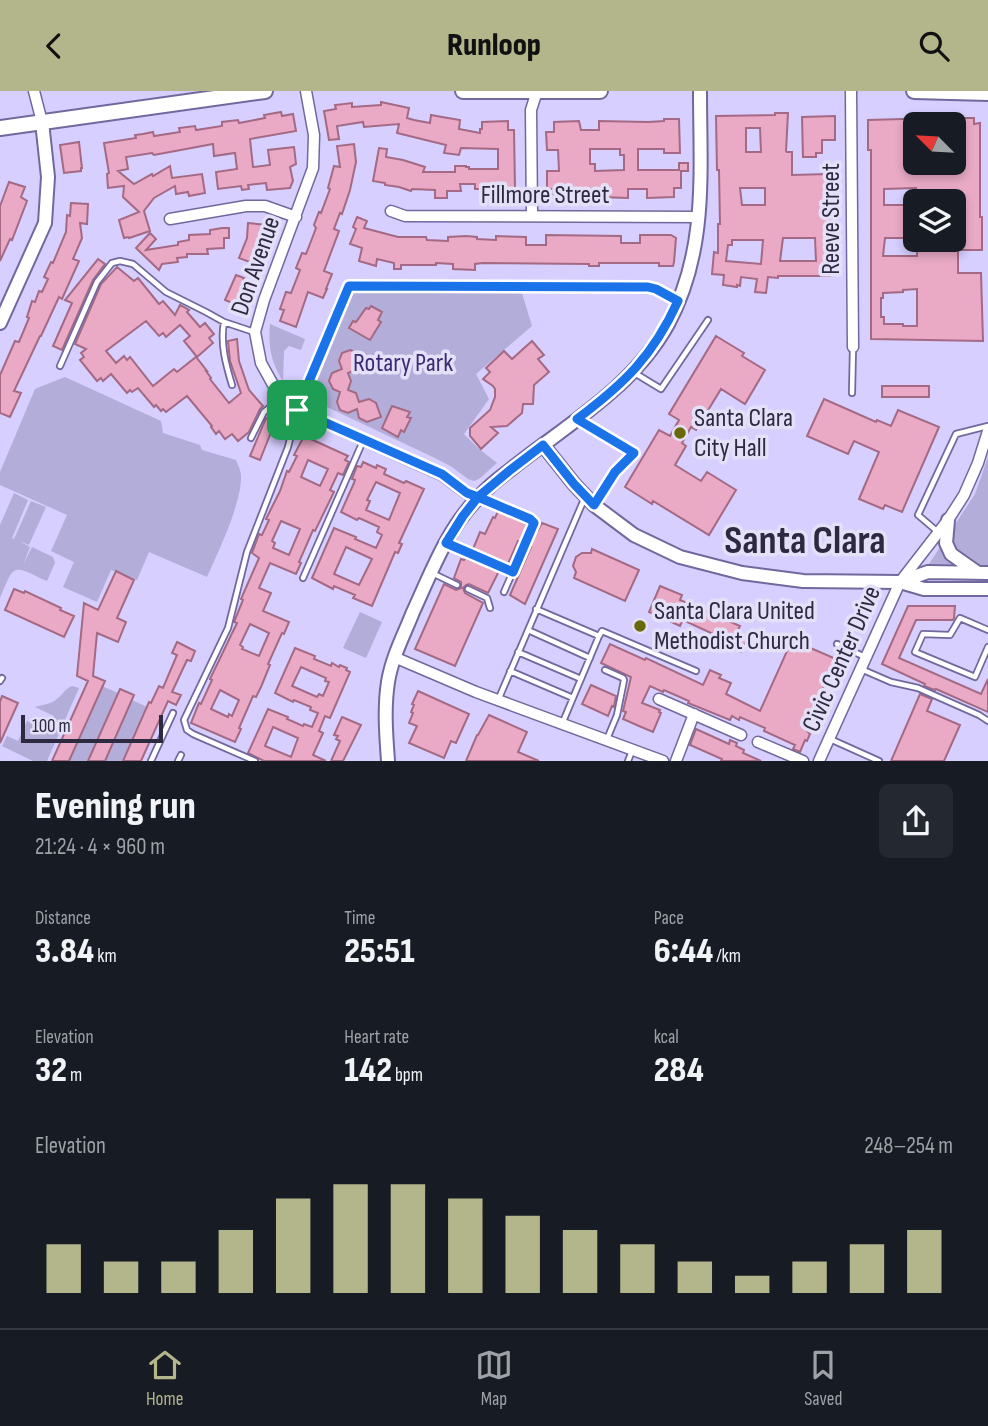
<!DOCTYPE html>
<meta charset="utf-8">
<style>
body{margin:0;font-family:"Sofia Sans Condensed",sans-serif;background:#242831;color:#f1f3f6;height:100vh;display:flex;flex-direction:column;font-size:26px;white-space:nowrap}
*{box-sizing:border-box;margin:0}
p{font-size:23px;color:#9ea1a6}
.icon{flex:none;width:38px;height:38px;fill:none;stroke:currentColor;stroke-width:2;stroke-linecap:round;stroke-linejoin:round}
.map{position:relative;height:670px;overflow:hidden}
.sheet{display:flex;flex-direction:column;background:#171b24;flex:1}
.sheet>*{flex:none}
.needle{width:46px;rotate:294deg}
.tools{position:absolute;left:903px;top:21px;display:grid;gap:14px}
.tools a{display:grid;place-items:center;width:63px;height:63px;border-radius:10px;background:#171b24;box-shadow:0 4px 10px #0003;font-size:35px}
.scale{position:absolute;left:21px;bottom:18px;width:142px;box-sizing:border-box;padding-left:7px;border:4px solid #2d2940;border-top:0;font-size:19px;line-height:24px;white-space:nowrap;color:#2d2940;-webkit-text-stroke:5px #e3e0f8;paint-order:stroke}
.pin{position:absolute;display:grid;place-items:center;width:60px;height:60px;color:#fff;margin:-30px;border-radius:14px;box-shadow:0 4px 10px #0006}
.round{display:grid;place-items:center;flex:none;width:74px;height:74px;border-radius:10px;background:#242831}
.overview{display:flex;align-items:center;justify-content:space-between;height:119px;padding:0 35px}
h1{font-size:38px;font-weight:800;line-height:52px}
.metrics{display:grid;grid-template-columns:repeat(3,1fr);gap:10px;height:119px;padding:7px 35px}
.metrics div{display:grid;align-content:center}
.metrics b{font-size:35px;font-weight:800}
.metrics small{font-size:19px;font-weight:400}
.metrics p{font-size:19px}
.chart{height:196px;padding:14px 35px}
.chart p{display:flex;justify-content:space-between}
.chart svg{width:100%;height:126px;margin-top:7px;stroke:#b3b58b;stroke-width:6}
header{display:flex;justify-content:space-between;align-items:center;height:91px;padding:0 35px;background:#b3b58b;color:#111;font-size:32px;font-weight:800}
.tabs{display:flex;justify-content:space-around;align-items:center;height:98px;border-top:2px solid #363941;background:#171b24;font-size:19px;color:#9ea1a6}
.tabs a{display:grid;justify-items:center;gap:4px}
.tabs .active{color:#b3b58b}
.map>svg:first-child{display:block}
.green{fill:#b3add9}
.building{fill:#eaaac6;stroke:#a46984;stroke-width:2;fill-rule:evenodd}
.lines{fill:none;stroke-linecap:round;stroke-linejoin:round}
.service-casing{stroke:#71689d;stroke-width:8}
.minor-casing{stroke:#71689d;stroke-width:13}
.tertiary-casing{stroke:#71689d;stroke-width:16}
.secondary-casing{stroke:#71689d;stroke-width:18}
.service{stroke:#fff;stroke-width:4.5}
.minor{stroke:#fff;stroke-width:10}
.tertiary{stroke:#fff;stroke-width:12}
.secondary{stroke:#fff;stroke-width:14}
.route-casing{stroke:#fff;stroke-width:14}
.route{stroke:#1a73e8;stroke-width:9}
.poi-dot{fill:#686a09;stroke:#e3e0f8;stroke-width:2.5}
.labels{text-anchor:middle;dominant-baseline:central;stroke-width:7;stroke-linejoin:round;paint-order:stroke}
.street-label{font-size:26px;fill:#2d2940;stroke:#e3e0f8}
.park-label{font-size:26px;fill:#3d2b72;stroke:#e3e0f8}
.poi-label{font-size:26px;fill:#2d2940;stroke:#e3e0f8;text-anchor:start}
.town-label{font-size:40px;font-weight:bold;fill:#2d2940;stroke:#e3e0f8}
</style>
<header><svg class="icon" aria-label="back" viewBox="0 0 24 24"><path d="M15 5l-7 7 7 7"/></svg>Runloop<svg class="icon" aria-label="search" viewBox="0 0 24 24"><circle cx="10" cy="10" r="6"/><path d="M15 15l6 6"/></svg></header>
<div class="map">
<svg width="988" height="670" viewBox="0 0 988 670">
<rect width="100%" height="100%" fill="#d6cfff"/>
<path class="green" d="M521,199L532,235L476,283L489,308L464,343L478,357L497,372L479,388L474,390L468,388L452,376L437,368L310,308L353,202Z
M270,233L305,248L301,259L289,255L284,260L283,290C271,272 268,255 270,233Z
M65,286L161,330L163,342L200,354L202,359L236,369C238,374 241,380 241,385C242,411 218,462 207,486L149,461L137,489L111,479L97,511L63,496L74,471L51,460L67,424L0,394V381L35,298Z
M988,366V475L929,473L975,403Z
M14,402L28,409L12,447L14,448L31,410L46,416L29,454L19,450L30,456L23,474L32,456L53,466L55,472L47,490C12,474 15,471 0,507V434Z
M360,521L382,531L366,567L343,557Z
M72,595L79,597L47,670H33L2,655L7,645L18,650L27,630L39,635L51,634L54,625L35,616C43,614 52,613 58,607C64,602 65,598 72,595Z
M102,595L118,602L88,670H69Z
M132,609L147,616L123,670H105Z"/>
<path class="building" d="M381,11L409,17L407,27L414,29L430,32L431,24L442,26L460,29L459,38L480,42V38H482V31L508,30V39H514L515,98H508V107H481V98H475V93H460L461,100H447V107H435V99L412,98L411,100L399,96L385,94V92L373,90L379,57L387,58L386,66L403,69L425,76L423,81H455V75H466V76H469V78H498V58L461,57L459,64L444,62L446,54L397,42L399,33L364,36L363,31L337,35L339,48L329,49L324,20L336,18L335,14L352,12V16L381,14Z
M281,21L282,25L293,23L296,40L250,48L253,76L270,74L268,59L294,56L296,73L290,76L293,90L290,97L267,99L266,92L248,94L249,98L242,99L241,95L218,98L216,81L237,78L235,62L214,65L213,53L154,64L152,62L126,66L128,78L118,80L134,93L152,83L153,85L170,75L172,87L202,83L205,102L189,105L188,101L176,103L175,95L154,107L144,120L150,140L129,147L128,146L124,147L119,129L139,121L123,106L124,95L108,97L107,83L109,82L104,52L136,47L135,44L143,43L153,41L154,45L180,41L179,37L195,35L196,39L222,35V31L238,29L239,32L265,27L264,24Z
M775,22H788L786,60L787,61H792V84L829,83L830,185H778V187L768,186L766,202L755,201L757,188L741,186L740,195L737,194V196L723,194L724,184L712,183L714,161L718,162V133H720L719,79H717L716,25L775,24ZM746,37H760L761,61H746ZM740,97H765V114H742ZM783,147H815L816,170H780ZM732,149H763L761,173L726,170L728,154H732Z
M835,25V49H822V62H816V66H803L802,26Z
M908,26H918V33H915V72H918V80L934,79V72H947V79H962L961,46L954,47V27H974V33L980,32V126H982V159H958V182H981L983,250L871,248V59H868V29L903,28H908ZM916,97V110H954V149H917V165H883L885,147H906L905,114H884V98ZM917,198V235H903V233H884V226H881V207H883V202L903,201V199Z
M664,28H679L680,62H664V58H638V79H679V72H688V80H681V97H674V106L647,107V98H628V107L599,106V98H565V106H553V98H547V80H559L558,59H547L546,41H554V31L579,30L581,39H599V30L648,31L664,30ZM590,58H620V64H624V79L595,80V73H590Z
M79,51L82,77H81V80L64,82L60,54Z
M354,53L356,71L350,99L342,123L340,122L334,138L339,140L324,180L332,183L326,198H327L323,207L308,201L296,236L280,230L284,219L280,218L286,201L291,202L300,179L296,177L302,162L306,163L313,145L316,137L314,134L319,121L321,122L330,98L328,97L334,75L340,76L337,55Z
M9,91L25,96L21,106L27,110L12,149L10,148L0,170V115Z
M71,112L88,113L87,133L80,132L82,147L73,168L79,170L62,208L59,206L41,245H40L14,300L21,302L10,326L0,322V284L15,250L19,251L29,227L27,226L32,210L35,211L39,200L42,201L48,188L44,186L51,171L53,172L66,141L67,124L70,125Z
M357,126L367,130L364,137L398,146H426L427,149L448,150V146L466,145L477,146V148L496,149V145L526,146V154H546V144L621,145V152H640V144H671L676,147L674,171L673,175H659V172H599V175H589V173L483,172L475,173V179L453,178V173L436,172V174H401V178H394V172L377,168L376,175L359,170L362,157L350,153L356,138L353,136Z
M248,132L267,134L266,145H268L267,151L262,164L259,162L255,173L239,167L247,147Z
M222,137H229V147H224V157L207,158L208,163H187V166L177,167L178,171L162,173L159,179L136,157L150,142L156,148L146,159L178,154V151L189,149V144L210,143V139Z
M98,168L105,173L93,189L62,259L53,255L72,212L65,209Z
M117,176L134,190L138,187L159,213L163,210L175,224L180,214L189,219L187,221L200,236L205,232L214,243L209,247L213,252L197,266L184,250L190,245L180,234L166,246L163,242L159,245L146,230L106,260L116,272L124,265L127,269L130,266L153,295L174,278L177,281L196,266L207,280H206L211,287L210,288L229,312L241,302L230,270L228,250L237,248L239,270L249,299L263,315L260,318L249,341L238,350L232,343L225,348L219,340L216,343L211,336L212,335L187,305L166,321L163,318L161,320L156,314L154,316L138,297L132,301L130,299L127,302L111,283L103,290L101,287L97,290L80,269L84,266L81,262L86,258L75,253L101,193Z
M236,184L244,187L241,195L248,198L244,209L247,210L244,217L225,209Z
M371,215L382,221L378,229L381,231L370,249L349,237L353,230L356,231L366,217L369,218Z
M716,245L744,262L742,265L765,279L745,313L721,298L696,339L691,336L682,352L686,355L675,374L701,390L707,381L736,399L709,444L653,410L652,413L625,396L659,339L670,345L679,329L669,323Z
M532,250L544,264L538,268L549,281L534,294L533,313H523L522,322L507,335L491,336L498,342L481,358L470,345V337L490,319L495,306V298L493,295L483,288L490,281L486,277L504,260L512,268Z
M350,259L358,262L361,270L357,278L348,282L351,290L348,299L356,302L359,311L369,308L376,312L381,326L367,331L359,327L357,318L348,322L340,319L337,311L340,301L333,298L329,290L332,282L342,278L339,270L342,262Z
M882,295H929V306H882Z
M824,308L876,331L877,329L891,335L898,319L939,336L902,421L885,414L883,418L859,408L879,361L854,350L848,363L807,345Z
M392,315L410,321L407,326L411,327L404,341L401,339L398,346L382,337Z
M266,327L275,331L260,369L250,365Z
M304,345L348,365L345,369L349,371L343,384L338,382L330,399L334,401L315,440L313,439L299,471L301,472L296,483L270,472L259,497L271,502L263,520L289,531L284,543L282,542L268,573L270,574L261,596L256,606L253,605L239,637L241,638L235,651L191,632L199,612L201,613L212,589L210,588L237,532L234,531L243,509L241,508L259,467L252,462L259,443L262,444L269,429L266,428L280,400L287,380L289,381L297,365L294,364ZM308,369L328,378L320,395L301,386ZM281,430L300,438L289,464L273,457L275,452L272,450ZM250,533L269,542L259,565L242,558L243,556L240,554ZM220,599L239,609L232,625L229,623L228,626L211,618Z
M363,371L376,377L377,374L386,378L384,383L404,392L406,390L424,398L399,452L402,453L398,462L395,461L372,515L353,507L355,504L334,495L333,498L312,487L334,437L356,446L355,448L376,457L382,444L377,441L379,436L359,427L357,429L341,421L354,392L355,389L352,388L357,375L361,376ZM376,391L400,402L389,429L366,419L370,410L367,409ZM346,456L372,468L359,494L334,483Z
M498,420L528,434L521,451L518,450L508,473L473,458L480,441L485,443L493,426L495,427Z
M542,432L558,438L525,513L510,504L531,456L529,455L537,438L538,439Z
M592,458L639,479L625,510L574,487L576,481L573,475L576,466L582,462H591Z
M465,467L499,480L488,502L469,493L466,494L463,497L465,502L483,512L455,575L415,558L444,493L456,499L461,497V491L454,487L461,468L464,469Z
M116,480L134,489L117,527L126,531L118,551L97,542L93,585L105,590L69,670H52L88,590L77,585L84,512L98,519Z
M660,495L682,504L680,509L740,535L736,543L747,548L741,561L720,552L722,547L683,529L680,535L649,521Z
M14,498L24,502L25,500L61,517L60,519L74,525L64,546L5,519Z
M908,515H955L954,527L953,529H916L899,567L981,603L988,588V621L936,598L935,599L924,595L925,593L882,573Z
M792,549L836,568L805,638L810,643L807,650L805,649L800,661L793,658L795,654L764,640L765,637L740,626L739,629L732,625L730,629L688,612L689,610L664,599L663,601L650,595L642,612L660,619L659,621L661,622L653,641L639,635L623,628L626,621L623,620L631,586L601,572L610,553L645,569L646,567L703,594L710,579L721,584L719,587L731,592L726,603L760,620Z
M177,551L195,560L191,570L187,569L172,601L181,604L176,614L168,610L141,670H123L149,611L151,612L159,595L163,597L177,564L172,562Z
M295,557L315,565L314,568L331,575L332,572L339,576L340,574L347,577L346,579L350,581L330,627L325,625L319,640L323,642L313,664L326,670H264L248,662L268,618L288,626L287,628L303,635L304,633L312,636L318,622L310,619L311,616L294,609L293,611L275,602ZM301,576L326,587L325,590L329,591L323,605L319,603L317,606L292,595ZM273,636L298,647L291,666L265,655Z
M591,594L616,605L614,616L612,615L608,625L582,613Z
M120,598L134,604L105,670H88Z
M418,600L469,623L456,652L451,650L444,667L409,652L417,635L409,632L413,622L411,621L414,614L412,613Z
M920,603L932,608L927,620L960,634L944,670H891Z
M2,605L18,612L0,652V611Z
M489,624L527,641L518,661L539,670H466L477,644H478Z
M342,626L361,634L343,670H331L340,650L336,648L338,645L334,644Z
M696,638L729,653L730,649L737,652L736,655L744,659L743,662L761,670H721L722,668L690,654Z"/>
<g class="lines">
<defs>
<path id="service" d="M224,231C220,253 226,274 232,294
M60,275L97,191L112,172L120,170L133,173L166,201L206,221L224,231L254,241
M633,281L661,298L708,229
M852,302L853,257
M581,330L634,362L615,381L595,414
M251,347L264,321L280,308
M480,407L530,428L534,432L504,501
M938,441L918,424L956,343L988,335
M446,452L513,481
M432,482L457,494
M303,487L363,350
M468,498L487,507L490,517
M536,518L599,545L562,633
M528,539L590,567
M988,539L960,527L950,544L923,543L915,561L975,586L988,556
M599,545L602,540L696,580
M837,553L865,566
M518,561L581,588
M861,578L891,591L918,597L979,624L988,630
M605,579L623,587L624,589L617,624L607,648
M510,580L573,607
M0,590L2,587
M499,607L585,406
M830,648L879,670
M151,670L173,622
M178,670L181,664
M255,670L193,643L187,639L184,629L228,537L247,461L288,356L297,319L349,195L648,196L656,198L677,210
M628,670L632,660"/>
<path id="minor" d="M34,0L42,31
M306,0L314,44L313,77L264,209L255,241L261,272L281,308L297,319L442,384L466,402L478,406
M851,0L853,256
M391,120L405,125L699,126
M532,125L531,19L537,0
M170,128L246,115H265L296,126
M394,566L476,601L663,670
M659,608L741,644
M758,651L803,670
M676,670L694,623
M819,670L900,491L948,429L964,404L978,372L988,340"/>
<path id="tertiary" d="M0,232L45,132L48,86L42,31
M543,354L574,393L594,414L634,444L680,466L742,482L803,490L900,491L924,498H988
M948,429L946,452L951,463L978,482
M900,491L928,481L988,482
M388,670C386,643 384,617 388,591C392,566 404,544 413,521C431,482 447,438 478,407C487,397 499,387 510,379C566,334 632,298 668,233C708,159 700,81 700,0"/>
<path id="secondary" d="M463,0H600
M914,0L988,2
M0,37L265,0"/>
</defs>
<use href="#service" class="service-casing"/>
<use href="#minor" class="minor-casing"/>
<use href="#tertiary" class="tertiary-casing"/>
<use href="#secondary" class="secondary-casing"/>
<use href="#service" class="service"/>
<use href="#minor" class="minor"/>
<use href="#tertiary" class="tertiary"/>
<use href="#secondary" class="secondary"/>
</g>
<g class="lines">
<defs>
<path id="route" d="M297,319L442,383L467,402L478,406L463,425L446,452L513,481L534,432L530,428L478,406L509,380L543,354L574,393L594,414L615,381L634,362L577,328C625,292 653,265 678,210L656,198L648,196L349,195L297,319"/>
</defs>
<use href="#route" class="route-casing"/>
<use href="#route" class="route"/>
</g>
<g class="poi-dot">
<circle cx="680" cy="342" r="7"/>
<circle cx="640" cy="535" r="7"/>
</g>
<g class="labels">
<g class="street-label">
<text x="545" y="104">Fillmore Street</text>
<text transform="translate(831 128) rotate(-90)">Reeve Street</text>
<text transform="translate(256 175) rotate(-71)">Don Avenue</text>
<text transform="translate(842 568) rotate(-66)">Civic Center Drive</text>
</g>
<g class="park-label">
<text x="403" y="272">Rotary Park</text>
</g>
<g class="poi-label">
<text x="694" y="327">Santa Clara<tspan x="694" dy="30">City Hall</tspan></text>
<text x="654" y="520">Santa Clara United<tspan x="654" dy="30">Methodist Church</tspan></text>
</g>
<g class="town-label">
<text x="805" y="450">Santa Clara</text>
</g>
</g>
</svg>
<div class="tools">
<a><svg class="needle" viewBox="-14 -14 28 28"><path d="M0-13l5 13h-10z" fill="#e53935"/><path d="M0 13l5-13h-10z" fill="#9ea1a6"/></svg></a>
<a><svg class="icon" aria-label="layers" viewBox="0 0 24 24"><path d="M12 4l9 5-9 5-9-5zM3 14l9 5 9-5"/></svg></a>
</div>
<div class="scale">100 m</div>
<div class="pin" style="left:297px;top:319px;background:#1e9e55"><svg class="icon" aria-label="arrive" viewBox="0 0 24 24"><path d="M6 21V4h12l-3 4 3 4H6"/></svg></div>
</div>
<section class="sheet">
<div class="overview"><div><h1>Evening run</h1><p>21:24 · 4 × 960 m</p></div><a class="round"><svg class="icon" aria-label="share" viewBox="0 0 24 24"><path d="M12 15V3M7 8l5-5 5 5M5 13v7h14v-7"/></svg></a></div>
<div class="metrics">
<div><p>Distance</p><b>3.84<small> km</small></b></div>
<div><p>Time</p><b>25:51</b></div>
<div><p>Pace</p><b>6:44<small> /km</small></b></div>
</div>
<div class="metrics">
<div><p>Elevation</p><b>32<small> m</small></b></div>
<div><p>Heart rate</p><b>142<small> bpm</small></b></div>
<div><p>kcal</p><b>284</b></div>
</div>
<div class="chart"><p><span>Elevation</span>248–254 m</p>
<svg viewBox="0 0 160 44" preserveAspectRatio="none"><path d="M5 44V27M15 44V33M25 44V33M35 44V22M45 44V11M55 44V6M65 44V6M75 44V11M85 44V17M95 44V22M105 44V27M115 44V33M125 44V38M135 44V33M145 44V27M155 44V22"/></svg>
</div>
</section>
<nav class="tabs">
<a class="active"><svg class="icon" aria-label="home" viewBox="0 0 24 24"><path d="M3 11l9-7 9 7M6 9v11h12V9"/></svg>Home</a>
<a><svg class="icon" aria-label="map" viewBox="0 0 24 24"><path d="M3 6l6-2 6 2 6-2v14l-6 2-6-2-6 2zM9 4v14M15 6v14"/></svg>Map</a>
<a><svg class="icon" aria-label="saved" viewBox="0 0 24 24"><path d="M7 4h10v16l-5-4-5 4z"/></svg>Saved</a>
</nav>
